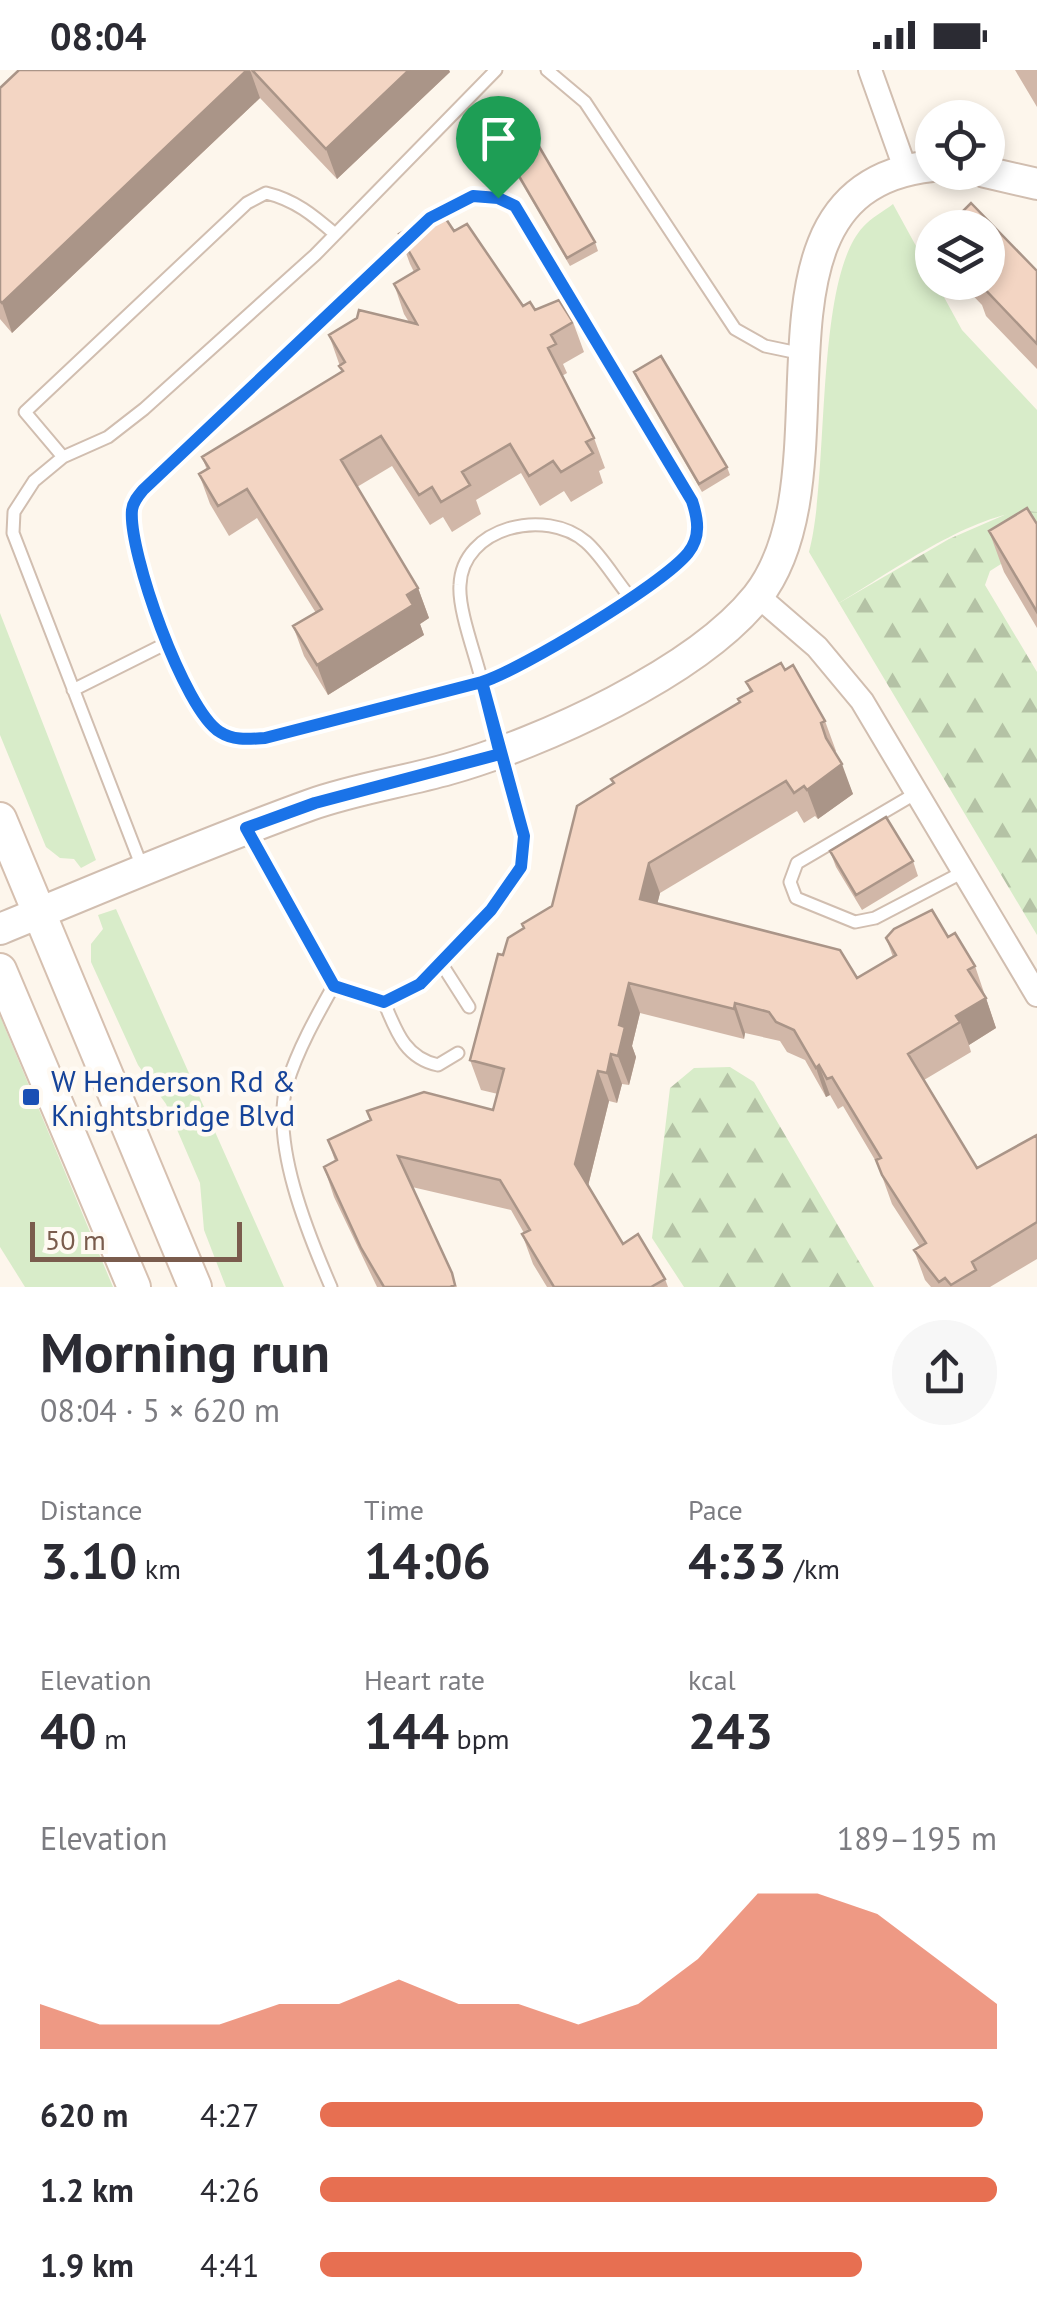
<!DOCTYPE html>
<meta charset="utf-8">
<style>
body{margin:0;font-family:"PT Sans",sans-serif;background:#f7f7f7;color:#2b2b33;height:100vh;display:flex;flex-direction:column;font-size:38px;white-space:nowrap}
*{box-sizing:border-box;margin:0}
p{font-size:32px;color:#7c7c81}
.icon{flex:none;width:55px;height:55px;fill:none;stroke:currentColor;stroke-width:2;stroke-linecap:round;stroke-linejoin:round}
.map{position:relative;height:1217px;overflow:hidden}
.details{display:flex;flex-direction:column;background:#fff;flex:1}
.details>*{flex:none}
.tools{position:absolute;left:915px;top:30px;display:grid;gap:20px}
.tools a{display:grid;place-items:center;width:90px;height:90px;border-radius:50%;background:#fff;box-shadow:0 5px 15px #0003;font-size:50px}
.scale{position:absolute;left:30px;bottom:25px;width:212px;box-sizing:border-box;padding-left:10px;border:5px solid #7a5c4d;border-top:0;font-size:28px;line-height:35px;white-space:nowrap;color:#7a5c4d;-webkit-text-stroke:8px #fffaf3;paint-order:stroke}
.pin{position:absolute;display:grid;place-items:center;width:85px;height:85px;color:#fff;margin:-102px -42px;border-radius:50% 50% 50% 0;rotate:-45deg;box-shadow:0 0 10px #0007}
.pin .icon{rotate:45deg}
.round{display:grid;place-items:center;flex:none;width:105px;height:105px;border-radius:52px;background:#f7f7f7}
.summary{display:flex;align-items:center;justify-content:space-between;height:170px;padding:0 40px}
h1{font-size:55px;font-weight:700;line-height:75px}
.figures{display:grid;grid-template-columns:repeat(3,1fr);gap:15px;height:170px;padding:10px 40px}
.figures div{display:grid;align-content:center}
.figures b{font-size:50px;font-weight:700}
.figures small{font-size:28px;font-weight:400}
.figures p{font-size:28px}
.chart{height:280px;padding:20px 40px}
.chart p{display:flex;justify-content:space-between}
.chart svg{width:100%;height:180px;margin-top:10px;fill:#e76f51;opacity:.7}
ul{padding:0 40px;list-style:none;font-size:32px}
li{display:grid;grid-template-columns:160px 120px 1fr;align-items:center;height:75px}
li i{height:25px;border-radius:12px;background:#e76f51}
.status{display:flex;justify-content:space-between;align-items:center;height:70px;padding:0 50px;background:#fff;direction:ltr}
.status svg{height:28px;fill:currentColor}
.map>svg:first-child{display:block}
.grass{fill:#d8ecc9}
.forest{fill:url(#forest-firs)}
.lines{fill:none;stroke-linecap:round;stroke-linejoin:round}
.service-casing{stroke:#d1beb0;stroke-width:15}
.minor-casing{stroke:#d1beb0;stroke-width:26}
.tertiary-casing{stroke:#d1beb0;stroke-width:34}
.secondary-casing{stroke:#d6c0b0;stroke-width:36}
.service{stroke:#fff;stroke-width:11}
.minor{stroke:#fff;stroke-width:22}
.tertiary{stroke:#fff;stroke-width:30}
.secondary{stroke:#fff;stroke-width:32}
.wall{fill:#d1b7a8}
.shaded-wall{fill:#aa9588}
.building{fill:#f3d5c3;stroke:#aa9588;stroke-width:2.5}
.route-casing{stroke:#fff;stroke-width:20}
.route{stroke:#1a73e8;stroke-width:12}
.transit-dot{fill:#1a4fb4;stroke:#fffaf3;stroke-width:4}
.labels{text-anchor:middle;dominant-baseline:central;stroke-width:9;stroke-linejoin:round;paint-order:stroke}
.transit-label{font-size:30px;fill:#164399;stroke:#fffaf3;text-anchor:start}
</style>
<div class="status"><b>08:04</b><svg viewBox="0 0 49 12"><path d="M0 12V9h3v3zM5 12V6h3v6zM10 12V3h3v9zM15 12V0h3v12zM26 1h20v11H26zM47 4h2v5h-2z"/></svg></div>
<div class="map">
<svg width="1037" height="1217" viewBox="0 0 1037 1217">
<defs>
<pattern id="forest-firs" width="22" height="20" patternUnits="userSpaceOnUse" patternTransform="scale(2.5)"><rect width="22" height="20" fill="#d8ecc9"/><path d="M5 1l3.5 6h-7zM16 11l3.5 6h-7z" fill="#b4c2a5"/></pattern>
</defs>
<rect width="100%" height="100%" fill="#fdf6ec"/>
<path class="grass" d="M893,134L962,260L1037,340V442C981,436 888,504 839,533L809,482C830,404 814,210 863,157C871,148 884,141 893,134Z
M0,543L96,790L81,798L74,789L60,788L46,777L0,665Z
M116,839L284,1217H226L204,1160L200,1113L166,1034L138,995L91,892V874L103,859L98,845Z
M0,946L113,1217H25L0,1177Z"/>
<path class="forest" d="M1016,440L1037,442V471L990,501L985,515L1037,602V865L839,533L949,469Z
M730,997L754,1012L874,1217H684L652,1168L670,1018L694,998Z"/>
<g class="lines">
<defs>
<path id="service" d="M547,0L585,32L735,259L765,276L803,284
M412,164L143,420C138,426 133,432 132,440C128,482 183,640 220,662C234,671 249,669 265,668L482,612C476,586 458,540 460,515C462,457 546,437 586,472C602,486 615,509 629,526
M63,387L25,342L247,133L266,123C295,130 313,145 335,164
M73,620L165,574
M918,722L797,793L790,812L796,828L855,852L875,848L965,801
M249,762L334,915C316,947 298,979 287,1014C270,1072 308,1164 331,1217
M142,797L13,463L14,442L34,411L63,387L108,367L144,339L315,185L496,0
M441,893L469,937
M334,915L384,932L420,914L491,840L521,797L524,765L482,612C521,600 662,514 687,483C700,467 698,449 693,431L515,136C481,119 454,128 426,152
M384,932C396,961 405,988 438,995L458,983"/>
<path id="minor" d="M870,0L906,101
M758,526L817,577L862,631L1037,925"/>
<path id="tertiary" d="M985,102L1037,114
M0,859C103,817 205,773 310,735C355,719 403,712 449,699C541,673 696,603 757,527C856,401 727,118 932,96"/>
<path id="secondary" d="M0,749L195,1217
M0,900L134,1217"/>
</defs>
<use href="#service" class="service-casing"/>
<use href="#minor" class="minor-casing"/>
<use href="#tertiary" class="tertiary-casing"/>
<use href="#secondary" class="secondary-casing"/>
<use href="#service" class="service"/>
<use href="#minor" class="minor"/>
<use href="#tertiary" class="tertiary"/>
<use href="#secondary" class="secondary"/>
</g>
<path class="wall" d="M19,0H449L450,2L337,109L260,28L12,263L0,249V18Z
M1015,0H1037V37Z
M502,77L595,172L598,181L570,196L505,85Z
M454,161L523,236L573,252L584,282L563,294L567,303L562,306L594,368L605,398L599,401L603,413L571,432L564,421L540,436L521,403L476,430L481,444L452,462L443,447L430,455L392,396L357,417L418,518L429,548L420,554L424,565L328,625L304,586L293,556L316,543L257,448L229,466L210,434L199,404L207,400L202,387L342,302L329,265L409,252L404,244L394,214L414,202L410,194L399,164Z
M1037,201V299L986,246L982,235L960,212H988Z
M634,302L727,397L730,405L702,422L637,310Z
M1037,454V558L1004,502L989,461Z
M785,600L825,651L836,681L835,682L853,724L818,749L815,746L804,753L797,741L660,823L657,834L857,908L893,887L886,868L948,867L975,896L996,958L969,975L971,982L924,1010L977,1098L1037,1065V1189L990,1217H931L925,1210L914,1180L920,1177L892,1134L878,1095L843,1036L838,1039L830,1025L826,1027L805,990L787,982L780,971L745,963L744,969L640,943L632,976L636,987L629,1015L622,1014L617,1033L609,1031L588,1116L623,1174L665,1209L668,1217H547L533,1194L522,1164L524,1163L511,1140L412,1117L457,1217H377L334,1127L324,1097L335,1091L328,1070L370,1051L367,1041L493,1040L498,1024L481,1020L470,990L503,885L524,858L552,836L613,714L611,709L739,633L750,622L746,612Z
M830,781L913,791L918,806L862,840L836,797Z"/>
<path class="shaded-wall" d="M247,0H250L260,28L12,263L2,233Z
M409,0H449L450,2L337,109L326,79Z
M418,518L429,548L420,554L424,565L328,625L317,595Z
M842,694L853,724L818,749L807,720Z
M649,793L660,823L651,859L640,829Z
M629,913L640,943L632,976L636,987L629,1015L618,986L619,955Z
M986,928L996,958L969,975L960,952L956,946Z
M735,933L745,963L744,969L734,939Z
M611,984L622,1014L617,1033L607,1003Z
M819,995L830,1025L826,1027L816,998Z
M598,1001L609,1031L586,1124L575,1094Z"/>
<path class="building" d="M19,0H247L2,233L0,231V18Z
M252,0H409L326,79Z
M530,61L595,172L567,188L502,77Z
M971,133L1037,201V274L978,212H988V158H946Z
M442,143L454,161L467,154L523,236L530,232L535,240L559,230L573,252L551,265L556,274L548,278L594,368L586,372L593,383L561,402L553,391L529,406L510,374L462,402L470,415L441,432L432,417L419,425L381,366L341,390L418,518L407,525L413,535L317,595L293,556L322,539L247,419L218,436L199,404L209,398L202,387L343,301L339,296L345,292L329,265L357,248L359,240L417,254L394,214L419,199L399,164L434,144Z
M661,286L727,397L699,414L634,302Z
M1027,438L1037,454V542L989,461Z
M781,593L785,600L793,595L825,651L821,653L826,668L842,694L807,720L804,716L794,723L786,711L649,793L640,829L840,880L857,908L896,885L886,868L894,859L932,840L948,867L955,863L975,896L968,900L986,928L956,946L960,952L908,984L977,1098L1037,1065V1152L972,1192L976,1200L951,1215L945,1208L939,1212L914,1180L926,1173L882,1105L876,1090L881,1088L832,1007L827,1009L819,995L816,998L794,960L776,952L769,942L735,933L734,939L629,913L619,955L625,957L618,986L611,984L607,1003L598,1001L575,1094L623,1174L638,1164L665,1209L651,1217H554L522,1164L530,1160L500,1110L398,1086L452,1203L455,1215L450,1217H384L361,1178L324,1097L337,1090L328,1070L371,1050L367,1041L424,1022L493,1040L504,999L470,990L498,884L503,885L508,868L524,858L522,854L552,836L577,736L614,713L611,709L740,632L738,629L752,621L746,612Z
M886,747L913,791L856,825L830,781Z"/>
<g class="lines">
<defs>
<path id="route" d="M498,128L515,136L692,431C698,449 701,467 688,483C663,514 521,600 482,612L500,684L315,733L246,758L334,916L384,932L420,914L491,840L521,797L524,766L482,612L265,668C249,669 234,671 220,662C184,640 128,481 132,440C133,432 138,426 143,420L430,148L473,126L498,128"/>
</defs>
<use href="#route" class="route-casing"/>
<use href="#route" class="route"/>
</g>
<rect class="transit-dot" x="21" y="1017" width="20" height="20" rx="5"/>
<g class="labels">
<g class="transit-label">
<text x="51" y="1010">W Henderson Rd &amp;<tspan x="51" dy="34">Knightsbridge Blvd</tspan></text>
</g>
</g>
</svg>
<div class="tools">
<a><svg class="icon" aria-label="locate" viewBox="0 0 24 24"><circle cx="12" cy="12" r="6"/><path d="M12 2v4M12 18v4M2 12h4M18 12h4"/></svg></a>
<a><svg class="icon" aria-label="layers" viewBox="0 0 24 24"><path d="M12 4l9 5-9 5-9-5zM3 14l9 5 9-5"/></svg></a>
</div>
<div class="scale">50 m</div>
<div class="pin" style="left:498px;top:128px;background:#1e9e55"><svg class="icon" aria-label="arrive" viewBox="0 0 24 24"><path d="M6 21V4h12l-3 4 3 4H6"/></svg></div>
</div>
<section class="details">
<div class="summary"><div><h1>Morning run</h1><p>08:04 · 5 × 620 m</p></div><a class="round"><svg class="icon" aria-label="share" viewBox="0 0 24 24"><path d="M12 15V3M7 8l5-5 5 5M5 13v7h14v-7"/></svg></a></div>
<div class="figures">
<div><p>Distance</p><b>3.10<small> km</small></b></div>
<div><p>Time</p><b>14:06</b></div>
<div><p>Pace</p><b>4:33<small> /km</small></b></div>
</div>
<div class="figures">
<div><p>Elevation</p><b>40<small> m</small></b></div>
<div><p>Heart rate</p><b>144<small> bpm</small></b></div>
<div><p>kcal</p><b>243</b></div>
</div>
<div class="chart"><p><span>Elevation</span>189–195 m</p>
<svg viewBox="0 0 160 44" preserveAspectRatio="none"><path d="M0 44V33L10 38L20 38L30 38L40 33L50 33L60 27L70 33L80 33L90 38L100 33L110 22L120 6L130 6L140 11L150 22L160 33V44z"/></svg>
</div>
<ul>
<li><b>620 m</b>4:27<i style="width:98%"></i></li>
<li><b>1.2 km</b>4:26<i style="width:100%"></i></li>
<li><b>1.9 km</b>4:41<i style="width:80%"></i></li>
</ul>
</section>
